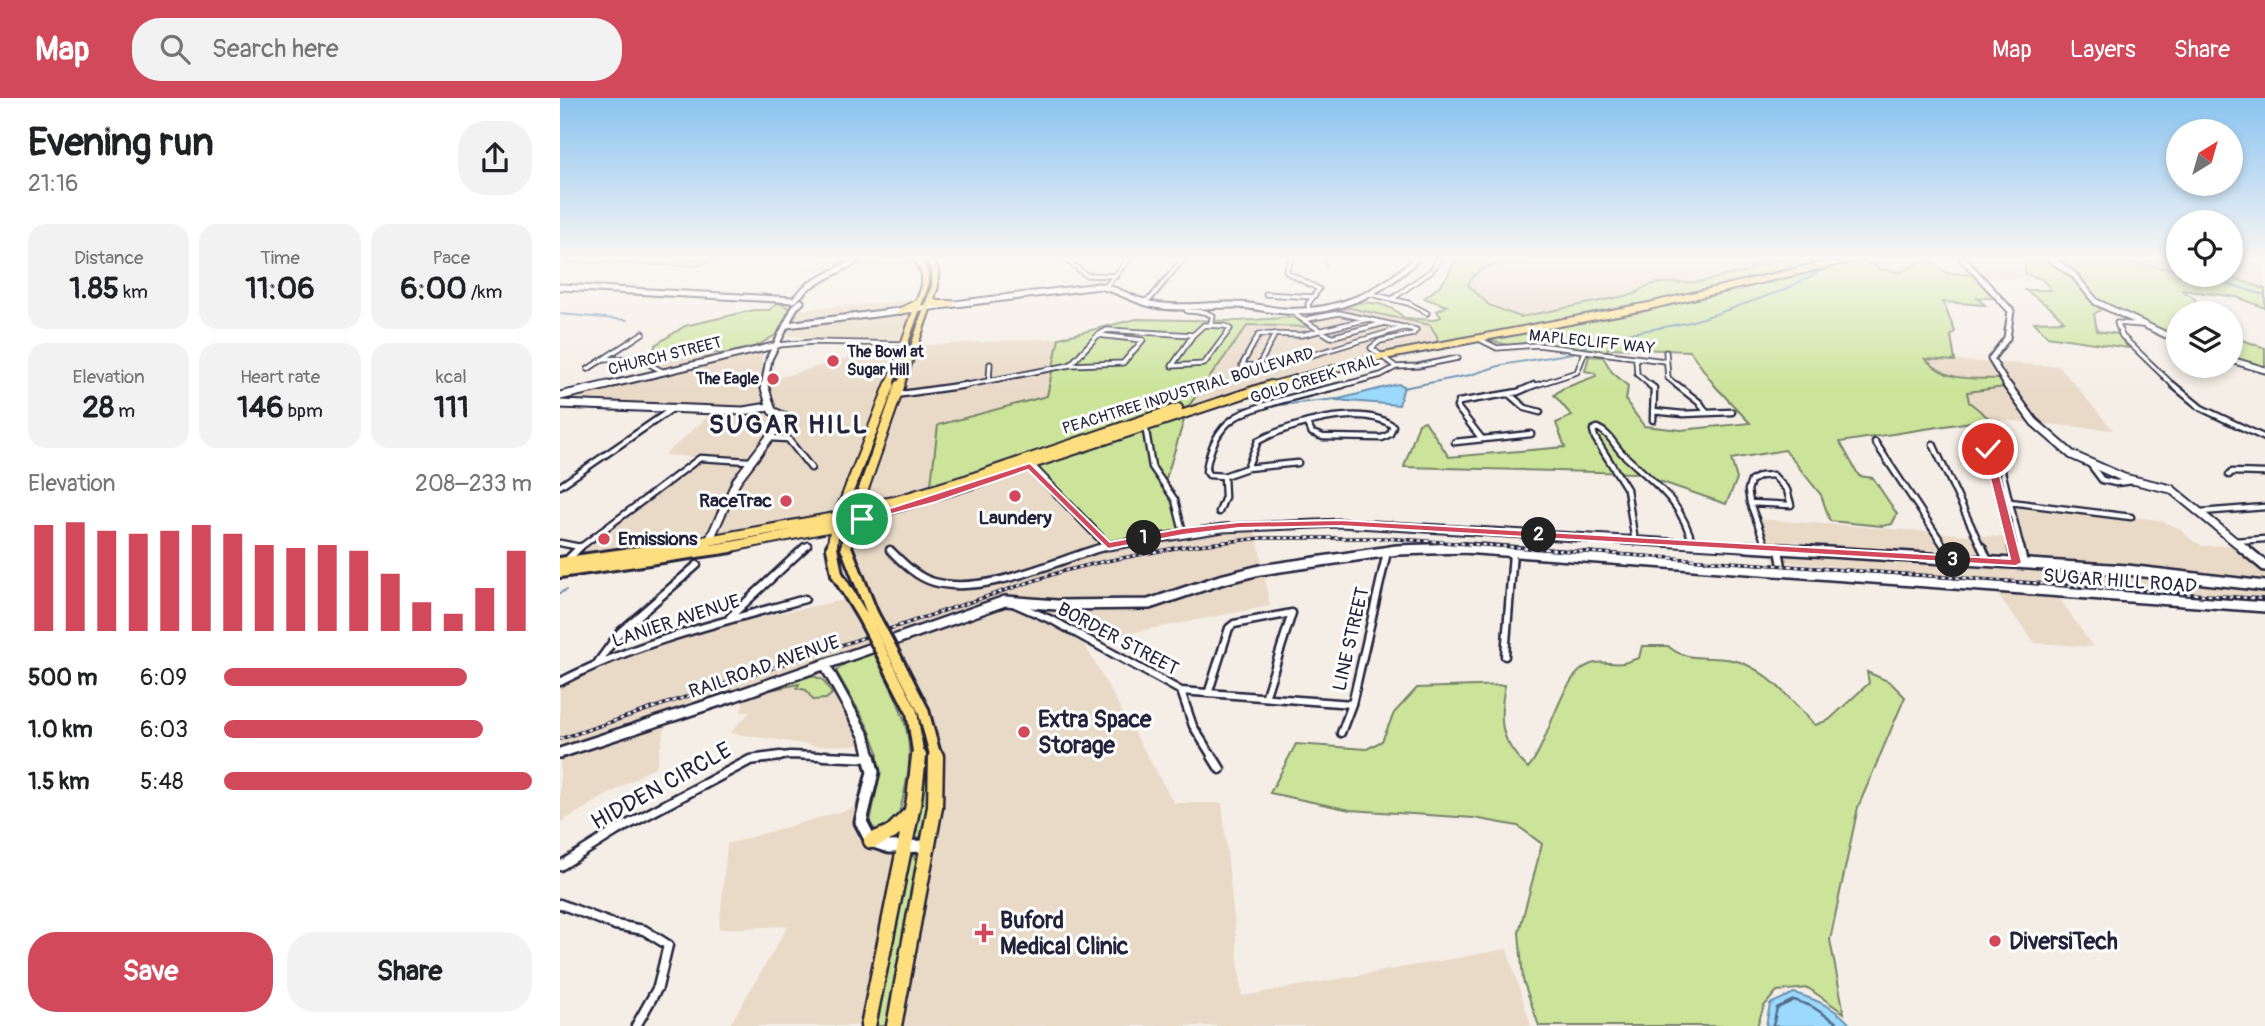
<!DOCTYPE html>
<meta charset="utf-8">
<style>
body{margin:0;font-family:Pangolin,sans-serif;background:#f2f2f2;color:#202124;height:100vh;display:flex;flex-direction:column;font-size:26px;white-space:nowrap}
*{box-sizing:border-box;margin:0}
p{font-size:23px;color:#757577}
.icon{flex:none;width:38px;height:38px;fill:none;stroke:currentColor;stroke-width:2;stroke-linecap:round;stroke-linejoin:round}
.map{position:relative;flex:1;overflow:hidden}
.panel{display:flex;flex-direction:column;background:#fff;width:560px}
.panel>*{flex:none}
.needle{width:46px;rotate:37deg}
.controls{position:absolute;left:1606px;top:21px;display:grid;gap:14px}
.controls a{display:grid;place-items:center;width:77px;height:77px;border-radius:50%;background:#fff;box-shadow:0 4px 10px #0003;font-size:35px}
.pin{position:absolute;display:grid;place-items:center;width:60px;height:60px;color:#fff;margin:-30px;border:4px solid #fff;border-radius:50%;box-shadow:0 2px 7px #0007}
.km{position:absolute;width:35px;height:35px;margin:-18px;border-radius:50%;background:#222;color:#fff;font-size:19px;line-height:35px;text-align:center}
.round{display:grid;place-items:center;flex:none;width:74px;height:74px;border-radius:28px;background:#f2f2f2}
.summary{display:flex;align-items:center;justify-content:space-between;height:119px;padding:0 28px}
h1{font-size:38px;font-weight:700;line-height:52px}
.figures{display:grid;grid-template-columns:repeat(3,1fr);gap:10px;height:119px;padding:7px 28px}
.figures div{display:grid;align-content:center;border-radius:18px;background:#f2f2f2;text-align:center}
.figures b{font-size:30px;font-weight:700}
.figures small{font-size:19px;font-weight:400}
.figures p{font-size:19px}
.chart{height:196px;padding:14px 28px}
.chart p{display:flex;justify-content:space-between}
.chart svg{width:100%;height:126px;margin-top:7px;stroke:#d1495b;stroke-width:6}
.button{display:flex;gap:14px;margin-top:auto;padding:14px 28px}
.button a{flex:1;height:80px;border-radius:28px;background:#d1495b;color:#fff;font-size:28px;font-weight:700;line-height:80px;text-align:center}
.button a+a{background:#f2f2f2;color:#202124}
ul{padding:0 28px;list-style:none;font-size:23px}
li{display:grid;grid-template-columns:112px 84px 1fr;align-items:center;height:52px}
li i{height:18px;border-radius:9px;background:#d1495b}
header{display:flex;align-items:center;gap:42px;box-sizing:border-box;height:98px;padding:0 35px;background:#d1495b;color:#fff}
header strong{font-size:33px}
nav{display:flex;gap:38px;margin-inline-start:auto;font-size:24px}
.search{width:490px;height:63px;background:#f2f2f2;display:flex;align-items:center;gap:18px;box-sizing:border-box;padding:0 24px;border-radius:28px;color:#757577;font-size:26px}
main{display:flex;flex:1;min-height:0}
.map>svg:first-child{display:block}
.built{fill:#e9dac8}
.green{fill:#cbe49a;stroke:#76836a;stroke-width:2}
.water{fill:#9bdafd;stroke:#6b90af;stroke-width:2}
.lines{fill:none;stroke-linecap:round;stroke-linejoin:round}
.shore{stroke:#526c89;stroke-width:2.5}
.stream{stroke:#6b90af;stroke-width:2}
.street-far3-casing{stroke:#22223b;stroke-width:7}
.street-far2-casing{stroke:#22223b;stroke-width:9}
.street-far1-casing{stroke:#22223b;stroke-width:11}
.street-casing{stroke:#22223b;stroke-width:13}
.secondary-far3-casing{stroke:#22223b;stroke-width:9}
.secondary-far2-casing{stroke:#22223b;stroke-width:11}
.secondary-far1-casing{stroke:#22223b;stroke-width:14}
.secondary-casing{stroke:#22223b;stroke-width:17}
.primary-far1-casing{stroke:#22223b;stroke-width:10}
.primary-casing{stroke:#22223b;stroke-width:12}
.highway-far3-casing{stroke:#22223b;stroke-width:10}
.highway-far2-casing{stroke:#22223b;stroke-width:13}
.highway-far1-casing{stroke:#22223b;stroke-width:16}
.highway-casing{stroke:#22223b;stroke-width:19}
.street-far3{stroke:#fff;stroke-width:3.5}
.street-far2{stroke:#fff;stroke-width:4.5}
.street-far1{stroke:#fff;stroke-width:6}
.street{stroke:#fff;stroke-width:8}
.secondary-far3{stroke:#fff;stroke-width:5}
.secondary-far2{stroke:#fff;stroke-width:7}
.secondary-far1{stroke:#fff;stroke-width:9}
.secondary{stroke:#fff;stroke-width:11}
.primary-far1{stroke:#fedf80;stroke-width:6}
.primary{stroke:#fedf80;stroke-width:8}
.highway-far3{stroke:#fedf80;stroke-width:6}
.highway-far2{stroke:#fedf80;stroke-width:9}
.highway-far1{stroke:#fedf80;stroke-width:10}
.highway{stroke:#fedf80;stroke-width:14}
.rail-casing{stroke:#22223b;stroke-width:3.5}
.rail{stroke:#fff;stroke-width:2;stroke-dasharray:3.5;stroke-linecap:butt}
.highway-bridge-casing{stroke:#22223b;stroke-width:16;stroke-linecap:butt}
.highway-bridge{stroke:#fedf80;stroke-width:10}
.route{fill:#d1495b;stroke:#fff;stroke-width:2}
.poi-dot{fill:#d1495b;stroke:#fff;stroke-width:2.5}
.labels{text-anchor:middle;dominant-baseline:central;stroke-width:6;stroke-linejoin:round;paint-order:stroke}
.far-street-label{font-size:16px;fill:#22223b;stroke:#fff}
.far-poi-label{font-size:16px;font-weight:bold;fill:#22223b;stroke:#fff;text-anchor:start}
.poi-label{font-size:19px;font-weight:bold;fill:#22223b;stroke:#fff;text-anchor:end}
.street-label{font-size:19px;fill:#22223b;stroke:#fff}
.near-poi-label{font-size:23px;font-weight:bold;fill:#22223b;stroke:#fff;text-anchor:start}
.near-street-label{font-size:23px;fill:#22223b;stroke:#fff}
.district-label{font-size:26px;font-weight:bold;letter-spacing:2px;fill:#22223b;stroke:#fff}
</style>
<header>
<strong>Map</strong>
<div class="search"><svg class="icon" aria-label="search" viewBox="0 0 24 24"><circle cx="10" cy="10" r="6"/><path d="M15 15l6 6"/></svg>Search here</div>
<nav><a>Map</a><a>Layers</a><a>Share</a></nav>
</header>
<main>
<section class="panel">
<div class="summary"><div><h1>Evening run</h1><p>21:16</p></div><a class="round"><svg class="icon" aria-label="share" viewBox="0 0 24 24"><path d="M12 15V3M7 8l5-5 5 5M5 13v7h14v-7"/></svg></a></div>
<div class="figures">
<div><p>Distance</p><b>1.85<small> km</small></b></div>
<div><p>Time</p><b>11:06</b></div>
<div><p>Pace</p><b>6:00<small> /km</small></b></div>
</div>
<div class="figures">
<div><p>Elevation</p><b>28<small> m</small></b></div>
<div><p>Heart rate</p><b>146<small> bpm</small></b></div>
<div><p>kcal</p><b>111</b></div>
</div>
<div class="chart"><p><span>Elevation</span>208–233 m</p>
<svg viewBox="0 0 160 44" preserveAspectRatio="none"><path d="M5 44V7M15 44V6M25 44V9M35 44V10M45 44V9M55 44V7M65 44V10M75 44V14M85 44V15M95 44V14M105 44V16M115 44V24M125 44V34M135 44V38M145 44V29M155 44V16"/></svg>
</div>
<ul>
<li><b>500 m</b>6:09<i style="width:79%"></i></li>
<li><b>1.0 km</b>6:03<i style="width:84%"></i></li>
<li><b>1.5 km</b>5:48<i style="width:100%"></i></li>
</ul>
<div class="button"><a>Save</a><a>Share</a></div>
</section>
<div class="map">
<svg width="1705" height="928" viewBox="0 0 1705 928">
<rect width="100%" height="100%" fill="#f5eee6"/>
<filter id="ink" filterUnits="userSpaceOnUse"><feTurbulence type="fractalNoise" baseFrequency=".0143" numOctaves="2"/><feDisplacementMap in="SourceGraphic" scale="14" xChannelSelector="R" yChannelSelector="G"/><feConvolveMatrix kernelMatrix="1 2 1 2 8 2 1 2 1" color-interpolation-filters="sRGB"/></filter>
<g filter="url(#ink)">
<path class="built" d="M265,161H399L387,165L243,172Z
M966,161H1217L1211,166L1192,168L1191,172L1141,184L1119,186L1104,183L1084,188L1075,196L960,219L929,207L908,187L912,176L919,170Z
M1364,161L1341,174L1323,172L1296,162Z
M1404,161L1416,170V161H1465V176L1482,181L1424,180Z
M1671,161H1705V191L1665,177H1671Z
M369,201L350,248L499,240L487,298L378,327L474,364L509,408L549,446L695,428L710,508L523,544L614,705H662L682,898L947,851L971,928H169L228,828L159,831L167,746L293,710L308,671L301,653L302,647L257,648L170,635L190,614H181L187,590L108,616L96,668L0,725V586L123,535L298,499L287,467L288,423L168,454L1,476L22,450L142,360L104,357L150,317L0,309V299L103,273L92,263L107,260L127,251L166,256L202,245V285L303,255L311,247L217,236L229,212Z
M790,210L870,227L877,238L878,249L771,272L628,309L688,227L746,229L737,219L754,213Z
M1364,261L1499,268L1553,332L1430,321L1409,304L1407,294L1444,289L1442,281L1399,280L1380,276Z
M1456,408L1600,422L1620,431L1633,443L1643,448L1677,447L1705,468V503L1515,484L1500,501L1533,549L1475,545L1427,483L1214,463L1198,421L1455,440Z"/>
<path class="green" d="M11,161H159L137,168L4,164Z
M895,161H966C945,166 917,164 908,187L929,207L960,219L1075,196C1095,178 1117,188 1142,183C1159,180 1175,176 1191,172L1192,168L1211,166L1217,161H1299L1323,172L1341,174L1365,161L1387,175L1415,177L1438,200H1417L1425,207L1383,204L1395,233L1391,238L1395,263L1365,261C1390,285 1409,280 1442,281L1445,289L1407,294L1409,304L1430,321L1280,344L1299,378L1313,380L1337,416L1332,426L1322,428L1270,423L1261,397L1225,352L1171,361L1177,381L1166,406L1076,375L844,369L859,325L865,323L889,359L1005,349L996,325L1012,318L994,297L1002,291L1036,278L1035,275L1025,273L1029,258L1043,259L1052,274L1068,288L1066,303L1084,328L1121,332L1190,325L1155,288L1130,253L1048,250L1047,254L971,244L948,247L914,238L878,249L877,238L870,227L790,210L754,213C782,206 821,195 844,220L873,222L881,219L877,213L887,208L864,200C883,187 889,179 895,161Z
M1465,161L1619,163V177H1665L1705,191V210L1677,199L1621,192L1633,199L1645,215H1619V240L1542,211L1534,216L1537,233L1558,236L1568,250L1487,238L1474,224L1504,223L1491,210L1465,192H1491L1482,181L1465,176Z
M218,205L230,210L217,236L197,248L166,256L127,251L107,260L92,263L95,247L125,228L194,212H209Z
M737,219L747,229L688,227L628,309L605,384L618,410L621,438L549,446L509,408L474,364L370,394L378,327L487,298L499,240L576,221L678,223Z
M1671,238L1705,250V270L1671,260Z
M1082,548H1108C1127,566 1156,556 1180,564C1211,575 1233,605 1255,627L1269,622L1309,585L1307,574L1330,584L1345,599L1298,709L1270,842L1284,915L1248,890L1217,893L1204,908L1197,928H979L963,882L959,834L982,746L958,728L914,720L790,712L710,695L736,646L807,651L822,643L834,615L857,590L945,587C938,624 940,644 968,670C990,645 999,577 1031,566C1041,562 1053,567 1063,565C1069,564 1074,561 1079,560Z
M312,552C348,623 361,642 337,722L319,732L313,730L310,724L318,685V654L308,629L276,573L288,563Z
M249,576L263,582L272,596L266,601L253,602L246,592L237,590L239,586L195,595Z
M365,625L373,667L366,732L358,741L354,735L365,669L361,626Z
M353,757L356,763L345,846L328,928H314L348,764Z"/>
<path class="water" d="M838,286L844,288L839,307L775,302Z
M1234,895C1255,901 1278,910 1291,928H1206L1210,906Z"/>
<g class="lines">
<path class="shore" d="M1213,928L1217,910L1234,902L1251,908L1282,928"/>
<path class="stream" d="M763,161L766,168
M1538,161L1619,172
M1639,177L1705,197
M0,216L67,222
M1021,250L1060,237L1126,225L1156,216L1224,192L1266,170
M843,290L910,277L942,267L1013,255
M710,308L776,301
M681,310L694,309
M0,495L6,492"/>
<defs>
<path id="street-far3" d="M505,161L526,177L556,178
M732,161L726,172L728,175L759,191L748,206L749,212
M546,188L569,161
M706,196L753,199
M811,196L848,205L867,215
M832,201L872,172L879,161
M582,204L591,200L623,161
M626,210L627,213L645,214L653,218L650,227
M736,213L737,218L771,239L825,225
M808,221L742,237L699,236L682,267L712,269L846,229
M743,222L779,215L856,232L853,236L820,243L811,250L836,269
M644,227L665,228L670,231L644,266L612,268L633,237Z
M1582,227L1557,225L1562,238L1615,289
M538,237L547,232L633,237
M538,237L583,242L563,265L510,267Z
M917,240L937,250L978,247L1105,263
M218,247L253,244L343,246
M1106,254L1108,280L1119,289
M44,261L77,260L104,274
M1076,261L1077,276L1092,289
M698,269L715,236
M28,271L83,235
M429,281L430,266
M397,289L510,267
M776,289L821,277L836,269L858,268L898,260
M970,289L1017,274L1025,254"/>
<path id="street-far2" d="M1090,287L1094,290L1093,322
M1117,287L1140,305L1146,314
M1613,287L1641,310L1705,340
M949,296L965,310L980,314
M335,297L406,287
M1093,313L1123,316L1172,314
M585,327L592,369L615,402L623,434
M209,340L228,341L251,370
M922,341L897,309L899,304L958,294L974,287
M895,344L971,336
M1315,344L1386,451
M1373,346L1422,451
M1428,351L1453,451
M1530,366L1542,382L1556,385L1573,383
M1441,369L1461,451
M687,370L698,343C729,326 802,305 833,328L830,336L822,340L763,339L752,335L747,326
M1213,377L1227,392L1231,407L1190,405L1188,392L1191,383L1200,378Z
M1669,377L1672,374L1705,375
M664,378L649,377L646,373C649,353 656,333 673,321C689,308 759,293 783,287
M0,388L112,311
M1450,404L1571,419
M1190,405L1207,451
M659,414L665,399L664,378L687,370L738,365
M1641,414L1705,409
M1674,443L1705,441
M1075,444L1067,391L1035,340L1033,332L1037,330C1050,335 1054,348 1064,357C1096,387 1121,402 1133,447
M0,445L20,449
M18,451L140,360L189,363
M244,451L248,447
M537,451L548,448"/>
<path id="street-far1" d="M1385,449L1395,462
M1422,449L1428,463
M1452,449L1456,465
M1460,449L1464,465
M330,452C342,464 356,479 374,484C425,498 494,463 543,449
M1219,452L1223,473
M7,462L20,449
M455,506L494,523L621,593L792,606
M170,519L245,449
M945,558L953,455
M38,564L60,534L137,467
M0,584C77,544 162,524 245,501
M621,593L633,628L653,660
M649,593L669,530L674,526L732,515L706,597
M781,635L792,606L827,454
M206,660L230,657L310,660"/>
<path id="street" d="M264,658L310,660
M652,658L660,671
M0,768L56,733L190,662L220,658
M0,806L55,827L84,832L108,847L98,889L76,928"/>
<path id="secondary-far3" d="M1403,161L1451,213L1447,240L1431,261L1448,289
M1491,161L1514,177L1536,204L1619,243
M0,189L233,202
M235,201L248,188L299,161
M227,227L539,188C559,191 575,204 595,207C622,212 649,206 676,207C692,207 708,212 724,213C775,216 821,196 856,161
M1671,262L1705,272
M40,289L218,247
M204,289L209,261L235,209L241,204"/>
<path id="secondary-far2" d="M1447,287L1474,324L1512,357L1564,380L1611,391L1684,451
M0,298L48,287
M0,306L183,313L209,309
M467,364L548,448L663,430L780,425L1216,451
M148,445L177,382L225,319L212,313L204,287
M868,451H917"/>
<path id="secondary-far1" d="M1187,449L1567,472L1705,488
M1682,449L1705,468
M265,567L305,639L310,660
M0,655L175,598L445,503L497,507L589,506L660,482L700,472L837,452L903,450L1705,509"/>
<path id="secondary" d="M309,658L313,674L301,724L311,743L329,749L368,748"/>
<path id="primary-far1" d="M705,289L819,259L1089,208L1290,161"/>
<path id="primary" d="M294,415L408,381L618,310
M290,424L406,388L711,287"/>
<path id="highway-far3" d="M370,202L376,206H391
M341,213L358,205
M329,289L365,188V176L357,161
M340,289L375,188V172L369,161"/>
<path id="highway-far2" d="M299,399L301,404L313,407L332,404
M102,451L283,418
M159,451L280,427
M272,451L275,428L330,287
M286,451L287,438L340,287"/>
<path id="highway-far1" d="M272,449L277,476L303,519
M286,449L312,515
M0,465L115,449
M0,474L171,449
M334,556L363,612L376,660
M324,559L352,614L359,660"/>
<path id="highway" d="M311,743L332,734L349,717
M308,928L354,702L359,658
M334,928L375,709L376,658"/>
</defs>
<use href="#street-far3" class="street-far3-casing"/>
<use href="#street-far2" class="street-far2-casing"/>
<use href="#street-far1" class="street-far1-casing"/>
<use href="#street" class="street-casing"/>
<use href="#secondary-far3" class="secondary-far3-casing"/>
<use href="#secondary-far2" class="secondary-far2-casing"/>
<use href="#secondary-far1" class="secondary-far1-casing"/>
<use href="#secondary" class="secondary-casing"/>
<use href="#primary-far1" class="primary-far1-casing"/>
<use href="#primary" class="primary-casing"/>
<use href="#highway-far3" class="highway-far3-casing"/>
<use href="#highway-far2" class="highway-far2-casing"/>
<use href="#highway-far1" class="highway-far1-casing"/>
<use href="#highway" class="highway-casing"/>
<use href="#street-far3" class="street-far3"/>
<use href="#street-far2" class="street-far2"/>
<use href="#street-far1" class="street-far1"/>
<use href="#street" class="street"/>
<use href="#secondary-far3" class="secondary-far3"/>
<use href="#secondary-far2" class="secondary-far2"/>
<use href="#secondary-far1" class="secondary-far1"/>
<use href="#secondary" class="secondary"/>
<use href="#primary-far1" class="primary-far1"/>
<use href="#primary" class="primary"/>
<use href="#highway-far3" class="highway-far3"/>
<use href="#highway-far2" class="highway-far2"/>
<use href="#highway-far1" class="highway-far1"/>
<use href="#highway" class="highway"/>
<defs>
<path id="rail" d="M0,641L500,474L541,464L621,449L701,440H824L1705,501"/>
</defs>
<use href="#rail" class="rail-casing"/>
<use href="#rail" class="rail"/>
<defs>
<path id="highway-bridge" d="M312,515L334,556
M303,519L324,559"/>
</defs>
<use href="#highway-bridge" class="highway-bridge-casing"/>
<use href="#highway-bridge" class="highway-bridge"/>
</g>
</g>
<linearGradient id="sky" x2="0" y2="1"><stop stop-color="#89c3f0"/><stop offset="0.55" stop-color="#faf7f4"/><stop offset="1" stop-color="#faf7f4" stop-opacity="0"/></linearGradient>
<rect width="1705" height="291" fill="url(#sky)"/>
<path class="route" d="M1428,348L1433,351L1462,465L1456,468L780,428L679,430L623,437L548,451L468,372L376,404L302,424L297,421L470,365L550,444L623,430L679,424L780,422L1450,461L1423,351Z"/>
<g class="poi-dot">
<circle cx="273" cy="263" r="7"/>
<circle cx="213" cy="281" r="7"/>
<circle cx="455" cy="398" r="7"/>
<circle cx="226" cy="403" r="7"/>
<circle cx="44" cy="441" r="7"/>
<circle cx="464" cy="634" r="7"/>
<path d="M420.5 824.5h7v7h7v7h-7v7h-7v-7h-7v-7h7z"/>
<circle cx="1435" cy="843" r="7"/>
</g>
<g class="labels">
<g class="far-street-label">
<text transform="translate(1032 244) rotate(6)">MAPLECLIFF WAY</text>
<text transform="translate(105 258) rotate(-14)">CHURCH STREET</text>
<text transform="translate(755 281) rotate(-17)">GOLD CREEK TRAIL</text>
<text transform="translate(628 293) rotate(-17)">PEACHTREE INDUSTRIAL BOULEVARD</text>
</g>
<g class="far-poi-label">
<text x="287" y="254">The Bowl at<tspan x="287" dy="18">Sugar Hill</tspan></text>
<text x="199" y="281" text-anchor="end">The Eagle</text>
</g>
<g class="poi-label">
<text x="212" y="403">RaceTrac</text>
<text x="455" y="420" text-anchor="middle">Laundery</text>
<text x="58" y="441" text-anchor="start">Emissions</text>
</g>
<g class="street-label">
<text transform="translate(1560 483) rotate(4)">SUGAR HILL ROAD</text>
<text transform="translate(116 523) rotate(-18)">LANIER AVENUE</text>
<text transform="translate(558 541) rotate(28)">BORDER STREET</text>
<text transform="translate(791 541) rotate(-77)">LINE STREET</text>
<text transform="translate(204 569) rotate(-19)">RAILROAD AVENUE</text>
</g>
<g class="near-poi-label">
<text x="478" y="621">Extra Space<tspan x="478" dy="26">Storage</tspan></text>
<text x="440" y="822">Buford<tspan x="440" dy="26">Medical Clinic</tspan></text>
<text x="1449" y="843">DiversiTech</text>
</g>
<g class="near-street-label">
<text transform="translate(101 688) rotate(-29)">HIDDEN CIRCLE</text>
</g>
<g class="district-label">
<text x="229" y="327">SUGAR HILL</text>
</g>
</g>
</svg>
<div class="controls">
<a><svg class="needle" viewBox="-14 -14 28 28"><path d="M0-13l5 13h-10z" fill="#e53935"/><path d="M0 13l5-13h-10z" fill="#757577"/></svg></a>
<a><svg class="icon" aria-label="locate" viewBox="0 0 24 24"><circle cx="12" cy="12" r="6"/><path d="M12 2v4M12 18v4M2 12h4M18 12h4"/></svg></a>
<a><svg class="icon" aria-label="layers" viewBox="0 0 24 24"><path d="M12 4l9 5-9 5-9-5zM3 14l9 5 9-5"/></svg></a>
</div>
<div class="pin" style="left:302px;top:421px;background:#1e9e55"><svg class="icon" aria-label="arrive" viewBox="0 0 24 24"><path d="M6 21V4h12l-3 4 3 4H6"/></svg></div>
<div class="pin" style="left:1428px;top:351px;background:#d93025"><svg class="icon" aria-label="check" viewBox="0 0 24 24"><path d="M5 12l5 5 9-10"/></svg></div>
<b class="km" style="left:584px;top:440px">1</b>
<b class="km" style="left:979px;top:437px">2</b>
<b class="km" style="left:1393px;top:462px">3</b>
</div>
</main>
